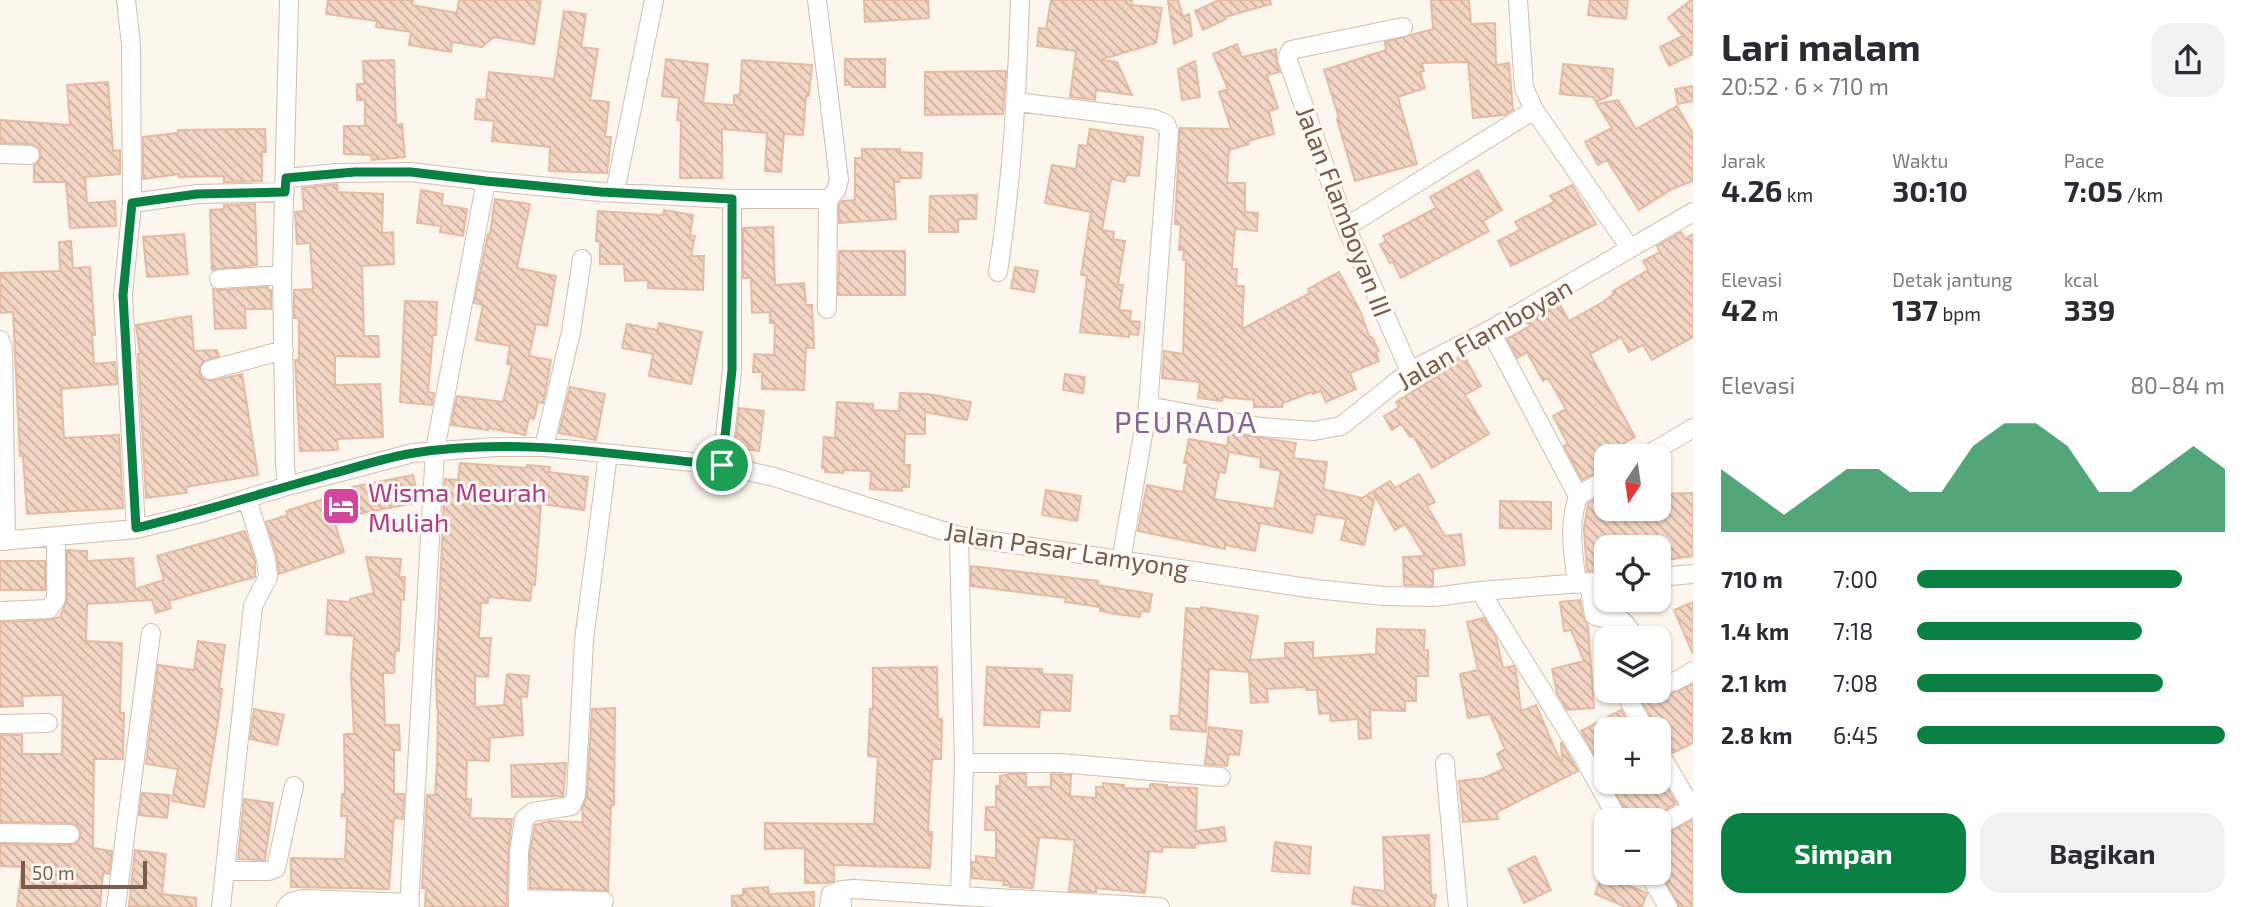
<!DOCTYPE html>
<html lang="id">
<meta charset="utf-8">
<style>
body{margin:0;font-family:"Exo 2",sans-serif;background:#f2f2f3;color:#2b2b33;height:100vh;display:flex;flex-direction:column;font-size:26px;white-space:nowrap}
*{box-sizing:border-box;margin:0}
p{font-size:23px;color:#7c7c81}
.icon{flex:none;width:38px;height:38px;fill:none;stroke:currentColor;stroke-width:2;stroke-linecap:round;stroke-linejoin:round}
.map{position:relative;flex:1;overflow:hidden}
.details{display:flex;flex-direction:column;background:#fff;width:560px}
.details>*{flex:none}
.needle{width:46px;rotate:193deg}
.fabs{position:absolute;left:1594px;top:444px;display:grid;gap:14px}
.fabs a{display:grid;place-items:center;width:77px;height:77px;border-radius:14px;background:#fff;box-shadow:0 2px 5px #0004;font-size:35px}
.scale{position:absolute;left:21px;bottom:18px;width:126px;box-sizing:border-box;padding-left:7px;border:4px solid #7a5c4d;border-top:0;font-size:19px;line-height:24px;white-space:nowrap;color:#7a5c4d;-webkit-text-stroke:5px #fffaf3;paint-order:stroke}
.pin{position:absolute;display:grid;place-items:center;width:60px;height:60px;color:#fff;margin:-30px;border:4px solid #fff;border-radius:50%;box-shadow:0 2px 7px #0007}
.round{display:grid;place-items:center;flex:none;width:74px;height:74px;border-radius:21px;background:#f2f2f3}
.head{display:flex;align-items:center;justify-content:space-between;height:119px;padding:0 28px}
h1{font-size:38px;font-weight:700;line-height:52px}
.metrics{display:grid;grid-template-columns:repeat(3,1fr);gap:10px;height:119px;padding:7px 28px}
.metrics div{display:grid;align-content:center}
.metrics b{font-size:30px;font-weight:700}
.metrics small{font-size:19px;font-weight:400}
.metrics p{font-size:19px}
.chart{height:196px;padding:14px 28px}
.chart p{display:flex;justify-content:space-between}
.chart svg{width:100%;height:126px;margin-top:7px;fill:#0b8043;opacity:.7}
.action{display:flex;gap:14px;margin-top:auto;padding:14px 28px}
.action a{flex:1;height:80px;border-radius:21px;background:#0b8043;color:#fff;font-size:28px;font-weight:700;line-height:80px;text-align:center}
.action a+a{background:#f2f2f3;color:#2b2b33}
ul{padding:0 28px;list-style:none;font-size:23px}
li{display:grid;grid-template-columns:112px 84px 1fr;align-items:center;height:52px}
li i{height:18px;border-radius:9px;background:#0b8043}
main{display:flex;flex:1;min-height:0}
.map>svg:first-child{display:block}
.building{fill:url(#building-back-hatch);stroke:#e6bba3;stroke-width:2;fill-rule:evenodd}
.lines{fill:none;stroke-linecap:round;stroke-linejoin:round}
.minor-casing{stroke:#d1beb0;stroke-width:20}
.minor{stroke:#fff;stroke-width:18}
.route-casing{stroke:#fff;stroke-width:14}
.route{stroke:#0b8043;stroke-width:9}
.labels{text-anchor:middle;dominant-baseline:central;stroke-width:6;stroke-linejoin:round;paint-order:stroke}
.street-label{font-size:26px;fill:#7a5c4d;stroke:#fffaf3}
.hotel-label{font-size:26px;fill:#b23c85;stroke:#fffaf3;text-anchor:start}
.quarter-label{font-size:30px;letter-spacing:2px;fill:#846695;stroke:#fffaf3}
</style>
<main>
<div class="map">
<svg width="1693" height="907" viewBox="0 0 1693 907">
<defs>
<pattern id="building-back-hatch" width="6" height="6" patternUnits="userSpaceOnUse" patternTransform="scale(1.75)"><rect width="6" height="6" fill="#f3d5c3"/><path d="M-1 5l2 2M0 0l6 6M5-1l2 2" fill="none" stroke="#cab0a1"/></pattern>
</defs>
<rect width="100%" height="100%" fill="#fdf6ec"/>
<path class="building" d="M328,0H413L412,5L457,13L459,0H541L534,44L494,37L482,47L452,42L451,52L409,45L411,32L376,27L377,21L326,14Z
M864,0H928L929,18L865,22Z
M1051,0H1132L1131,5L1162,8L1156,43L1100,60L1117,62L1132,95L1096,90L1095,100L1070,97L1076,51L1037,46L1039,28L1046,29Z
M1168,0H1178L1183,17L1189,14L1192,36L1174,44Z
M1219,0H1270L1271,4L1225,17L1226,19L1203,30L1195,11Z
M1431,0H1469L1471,24L1495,23L1496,65L1509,63L1513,110L1504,115L1473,118L1468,62L1422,63L1424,71L1420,72L1425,88L1398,97L1417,164L1355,181L1337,119L1339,118L1324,70L1386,50L1385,42L1433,29Z
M1590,0H1628L1626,19L1588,15Z
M1691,0H1693V54L1669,66L1660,47L1683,36L1668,18Z
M564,11L586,14L581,47L598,49L590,100L609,102L605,137H611L607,173L549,171L550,147L492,141L494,121L475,119L477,99L486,100L489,72L554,79Z
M1237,44L1242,57L1276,49V61L1280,72L1267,75L1278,108L1269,111L1274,134L1248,141L1249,144L1229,150L1227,183H1245V212L1258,213L1257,231L1235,229L1232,269H1237L1236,286H1244L1242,329L1310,293L1308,289L1339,272L1360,311L1370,338L1372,337L1379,351L1376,353L1379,361L1350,373L1356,389L1326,402L1321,391L1313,394L1312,392L1283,403L1282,407H1254V400L1222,397V401L1198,398L1200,382L1162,378L1164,351L1183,354L1186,260H1183L1184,250H1179L1181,225L1175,224L1180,128L1231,129L1219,92L1228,89L1213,54Z
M666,59L708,64L703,103L734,105V95H740L742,60L812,65L809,96H806L803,135L784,134L781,172L765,171L767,133L722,129V178H680L681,121L677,120L679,98L662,96Z
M845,59H885V87H852V85H845Z
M394,60L396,125L402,124L405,157L372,160L371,155L344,154V126H365V100H357V84H364L363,61Z
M1195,61L1200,97L1182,100L1178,69Z
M1563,64L1613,69L1611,95L1596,102L1593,97L1560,94Z
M1006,71L1003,114L925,115V72Z
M108,82L113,151L120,150V174L85,177L87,203L115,201L116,226L70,228L66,182H34V165L40,160V149L31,144L0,143V120L70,125L67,85Z
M1693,86V101L1678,104L1675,89Z
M1618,100L1636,129L1677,106L1693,134V181L1672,189L1639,210L1607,160L1598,165L1585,142L1612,128L1597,104Z
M265,129L266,152H262V181L224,182V176L179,177V174L143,179V137L178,133V130Z
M1090,129L1143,137L1139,176L1126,175L1125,182L1111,179L1102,230L1114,232L1113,239L1125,241L1118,285H1123L1119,310L1131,311L1130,321L1140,322L1138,335L1129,334V337L1080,332L1087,276L1081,275L1091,212L1045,203L1052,165L1076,169L1079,145L1087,146Z
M862,149H900V152L922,153L921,178H900L899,182H894L896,219L839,223V204L842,201L855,200V158H862Z
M1478,170L1502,210L1483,221L1489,231L1401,278L1393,262L1390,263L1380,245L1386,241L1383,236L1436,208L1430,197Z
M337,184L338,192L383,194L382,233L393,232L394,264L362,266L364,336H378L379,357L335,356V385L380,384L383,437L337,439L338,450L300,451L295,360H299V318H294V290L313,289L310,243L297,244L295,212L304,211L302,188Z
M1572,185L1596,224L1511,266L1498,241L1520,230L1515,222L1554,202L1550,196Z
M421,190L443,194L442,205L467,209L463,236L440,232L441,226L417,223Z
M977,195L976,219H958V232H929L930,196Z
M495,199L530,204L517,268L556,276L547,326L536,324L529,356L551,360L547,383L543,403L538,402L534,419L529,418L525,435L488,428V430L451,425L457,396L503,402L512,365L507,364L510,346L476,340L483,305L474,303L488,234H490Z
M255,204L257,265L212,270L210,210L224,209V205Z
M664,210L693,215L690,235L695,236L691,256H704L703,290L648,288V280L625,281L624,264H600V242L596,241L598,211L663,215Z
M773,227L775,285L804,283L806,305H812L814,348H806L804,390L762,389V372H753L754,354L774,355L775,323H770V312L752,313L751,278H743V228Z
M1681,232L1685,239L1693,234V337L1652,360L1643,345L1629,352L1621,337L1590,354L1635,437L1605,453L1606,468L1582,480L1564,446L1568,444L1553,416L1566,409L1548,378L1543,381L1527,352L1517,358L1507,339L1530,326L1527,322L1559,303L1569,321L1601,303L1614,294L1613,291L1648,270L1643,261L1660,252L1657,246Z
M184,234L188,274L147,277L143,237Z
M71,241L73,268L90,267L95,335H92L94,364L115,362L117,384L61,389L64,438L119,435L123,508L27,514L23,456H20L13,312L0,313V273L60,271L59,242Z
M839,251H905V295H838Z
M1015,267L1038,271L1034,292L1011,288Z
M268,287V290H271V309H245L246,328L215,329L213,289L220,290Z
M405,301L437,302L436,335H433L428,392L434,393L432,405L400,402Z
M191,316L194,351L217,350L219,356L202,363L199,372L202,378L212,381L242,374L258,475L186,487L187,493L146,498L138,354H140L136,325Z
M659,323L702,332L691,384L649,376L653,354L622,348L627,324L658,330Z
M1464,356L1481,386L1465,395L1489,434L1432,468L1413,436L1410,437L1401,424L1392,430L1384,416L1399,407L1396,402L1439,375L1436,372Z
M1065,374L1085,377L1083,393L1063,390Z
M570,387L605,394L596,440L559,433Z
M900,393L928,394L971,402L967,420L925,412V434H905L904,465H910L909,487H902V491L870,489L871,471L843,470V473L825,472V469L822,468L824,437L835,438L837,402L873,404V410L899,411Z
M739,408L764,411L759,451L735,448Z
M1229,433L1296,443L1293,458L1327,462L1323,489L1362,498L1390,481L1395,488L1419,474L1435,502L1427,506L1445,536L1461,534L1465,565L1433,569V586L1404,585L1403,557L1425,556L1405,524L1395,530L1375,496L1364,545L1341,540L1346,519L1316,514L1312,533L1260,523L1255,551L1225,545V549L1138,531L1147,485L1183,492L1188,463H1184L1189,439L1227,446ZM1229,452L1261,458L1260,467L1281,471L1274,509L1214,499L1219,472L1225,473Z
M460,463L527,468V465L550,467L549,472L588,477L584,510L541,504L535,585L532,584L530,601L488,597V603H481L479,638H491L488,677L475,676V707L504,705L507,674L529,676L527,697L521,696L523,735L490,738L489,761L467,760L466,799H471L470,818L512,819L508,852L507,907H425L426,888H422L427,795H435L437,763L438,709H437L436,673L445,479L458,480Z
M413,475L419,502L358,514L352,487Z
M1046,490L1081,496L1077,521L1042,515Z
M1693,493V556L1659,561V548H1606V570L1587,571L1584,529L1588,503L1600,496H1606V509H1613L1614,515L1642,513L1641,510L1659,509V494Z
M327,498L344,552L279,574L277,556L266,522L288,515L286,511Z
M1500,501L1551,502V529L1500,528Z
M245,531L255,561V577L169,601L171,608L156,613L152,600L87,604L86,641L122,643L120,713H124L123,759H94L93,848L112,851L109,874L103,873L100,907H17L22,867L0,866V844L71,845L79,840L81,833L76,825L70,823L0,822V735H22V754H62L63,695L22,696L23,706L0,707V622L49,620L60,617L67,599V550L87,551V561L133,558L135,589L164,580L157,556Z
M366,557L401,559L399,577H405L404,600H401L399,651H395L394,673H383L385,725H399L400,750H394V794H404L403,819L394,818L389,889L291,887V858L345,859L347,816H341L342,794H345L344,734H354L351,677L354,636L326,634L328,600L350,602V599L374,593Z
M0,561H45V590H0Z
M971,566L1098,581V585L1152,594L1149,612L1141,611L1140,617L1115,614L1100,611V607L1065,602L1066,598L971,586Z
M1580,600L1583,617L1588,625L1594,708L1567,710L1557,693L1552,669L1584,661L1571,630L1564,631L1560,602Z
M1693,602V654L1674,610Z
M1201,607L1258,616L1250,660L1285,658V643L1313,642V658L1376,654L1377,629L1425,630L1424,650H1428V676H1416V701H1405V711L1370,710L1371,738L1359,739L1358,719L1331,721L1330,713L1319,714L1317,690H1306V687L1267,689L1268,702L1251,703L1249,672L1209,669L1206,732L1171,729V716H1179L1186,608L1201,609Z
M1484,618L1496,637L1503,668L1514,666L1516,671L1521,711L1536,705L1562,765L1561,742L1578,771L1497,812L1498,819L1463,822L1459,781L1484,778L1504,769L1497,754L1505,749L1490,714L1468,718L1460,674L1478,670L1467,622Z
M198,641L225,645L219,689H222L218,721L204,807L172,801L178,769L146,764L158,665L194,670Z
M937,667L938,719H942L941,759H932L928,832H932L930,868L834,865V881L827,883H805V848L765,849V823L874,824L878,757L868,756L870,709H873V668Z
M987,667L1042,669V674L1072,675L1070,711L1040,710L1039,727L984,725Z
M1693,684V743L1673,753L1665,743L1659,741V730L1639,697L1635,693L1624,694L1623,691H1660L1671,694Z
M615,708L614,805H611L608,891L530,888V853L535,825L550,821L583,822L582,808L587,796L592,709Z
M254,709L284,715L277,745L250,739Z
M1621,710L1633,730H1606V775L1581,731Z
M1209,727L1242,731L1239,755L1229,754L1227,766L1205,764Z
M566,763L563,796L512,797L511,765Z
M1009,774H1026V787H1051V774L1071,775L1070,796L1096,798V787H1103V783L1124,785V788L1150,789V784L1167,785V787L1197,788L1196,831L1224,827L1226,841L1195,844V848L1163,847L1162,852L1149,851L1145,893L1096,888V892L1069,891L1075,840L1039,837L1033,888L1010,887L1011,885H1003L1004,881L972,878V862H976V856L996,858V830H985L986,807H996V786H1000V776Z
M1659,774L1676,803L1649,821H1630L1610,782H1659Z
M142,793L170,795L167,818L139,815Z
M244,799L273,803L265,860L238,859Z
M1693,820V907H1679L1659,869V837Z
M1429,835L1431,894L1436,895L1434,907H1373L1352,904L1354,887L1385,891L1383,837Z
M1275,842L1311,847L1309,874L1272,871Z
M135,850L166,854L162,894L196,898V907L129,906Z
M1535,856L1551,890L1524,903L1508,869Z
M1602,875L1647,893L1642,907H1626L1595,894Z
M768,887L769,894L814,892V907H732V896L743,895V889Z"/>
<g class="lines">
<defs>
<path id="minor" d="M126,0L131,45L132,203L123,295L136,529
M1518,0L1524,88L1534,110L1630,248
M1403,27L1291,50L1287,58L1346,227L1410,371
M1017,102L1155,119L1166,124L1169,132L1148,406L1121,561
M0,154L30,155
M286,178L336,173L411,172L486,181L601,192L732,199H828L836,191L839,180L817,0
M615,192L654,0
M132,203L197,194L285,192
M1346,227L1534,110
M998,272C1012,181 1017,92 1020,0
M219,279L282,275
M827,309L828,199
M1490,330L1578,496C1568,526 1573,553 1577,584
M0,340L3,348L6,541
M210,370L284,350
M1148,406L1261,427L1314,431L1341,426L1410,371L1490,330L1693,212
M544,447L571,332L582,259
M1644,457L1693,428
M722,465L732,370V199
M287,486L285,465L282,275L289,0
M1578,496L1606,479
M0,541L136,529L201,513L287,486L413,453L496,447H544L722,465L774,477L959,536L1315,589L1384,596L1434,597L1480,591L1606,581
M1659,577L1693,574
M1589,583L1594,615C1602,621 1613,615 1621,620C1627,623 1631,633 1635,639
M1480,591L1581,753L1619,821
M0,611L49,609L56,599V537
M1659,676C1668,690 1682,677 1693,671
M1630,703L1646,730
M0,724L48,723
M1659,752L1692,808
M964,763H1060L1221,777
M1445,763L1458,907
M1659,826L1693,807
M0,833L70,834
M226,871H269L276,868L294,786
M1648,873L1668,907
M960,896L1160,907
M518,899L604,901
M116,907L151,633
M221,907L253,606L268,577L266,559L247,499
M286,907L291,902L303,899L410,903
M409,907L435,450L486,181
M518,907L519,852L524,819L533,812L571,806L576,795L584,640L608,454
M829,907L831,894L841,890
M842,907L841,890L854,889L960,896L964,763L959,536"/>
</defs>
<use href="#minor" class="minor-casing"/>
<use href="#minor" class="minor"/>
</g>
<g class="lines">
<defs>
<path id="route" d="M355,172H411L486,181L601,192L732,199V370L722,465C621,456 515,436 414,453C386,457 358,467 331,474C266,492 202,512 136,528L123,295L132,203L197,194L285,192L286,178Z"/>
</defs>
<use href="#route" class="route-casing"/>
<use href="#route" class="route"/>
</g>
<defs>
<symbol id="hotel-square" viewBox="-11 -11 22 22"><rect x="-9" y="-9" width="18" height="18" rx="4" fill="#d1479c" stroke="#fffaf3"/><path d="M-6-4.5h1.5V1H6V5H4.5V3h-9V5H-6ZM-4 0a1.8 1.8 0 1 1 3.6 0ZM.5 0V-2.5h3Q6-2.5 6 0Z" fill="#fff"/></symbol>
</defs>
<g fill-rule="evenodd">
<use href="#hotel-square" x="319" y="484" width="44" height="44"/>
</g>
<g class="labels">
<g class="street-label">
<text transform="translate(1345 211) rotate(69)">Jalan Flamboyan III</text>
<text transform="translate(1484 333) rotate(-30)">Jalan Flamboyan</text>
<text transform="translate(1067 549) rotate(9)">Jalan Pasar Lamyong</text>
</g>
<g class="hotel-label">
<text x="368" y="491">Wisma Meurah<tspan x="368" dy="30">Muliah</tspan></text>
</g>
<g class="quarter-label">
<text x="1186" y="421">PEURADA</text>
</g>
</g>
</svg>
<div class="fabs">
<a><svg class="needle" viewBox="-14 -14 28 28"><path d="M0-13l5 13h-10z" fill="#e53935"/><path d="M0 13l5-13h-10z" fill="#7c7c81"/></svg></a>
<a><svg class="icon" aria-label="locate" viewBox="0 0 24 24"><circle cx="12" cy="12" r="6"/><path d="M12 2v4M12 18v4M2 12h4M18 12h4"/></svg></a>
<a><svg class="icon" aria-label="layers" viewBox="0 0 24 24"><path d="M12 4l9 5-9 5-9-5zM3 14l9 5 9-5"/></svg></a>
<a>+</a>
<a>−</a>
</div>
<div class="scale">50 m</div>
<div class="pin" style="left:722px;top:465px;background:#1e9e55"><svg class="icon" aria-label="arrive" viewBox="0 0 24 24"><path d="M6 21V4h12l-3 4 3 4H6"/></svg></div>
</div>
<section class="details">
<div class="head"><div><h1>Lari malam</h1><p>20:52 · 6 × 710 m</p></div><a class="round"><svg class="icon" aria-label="share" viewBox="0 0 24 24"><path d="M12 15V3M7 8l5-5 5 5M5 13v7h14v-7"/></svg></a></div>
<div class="metrics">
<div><p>Jarak</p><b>4.26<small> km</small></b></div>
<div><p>Waktu</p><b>30:10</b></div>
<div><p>Pace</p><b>7:05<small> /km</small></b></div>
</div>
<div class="metrics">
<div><p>Elevasi</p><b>42<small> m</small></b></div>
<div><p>Detak jantung</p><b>137<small> bpm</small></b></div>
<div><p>kcal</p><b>339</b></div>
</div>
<div class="chart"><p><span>Elevasi</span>80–84 m</p>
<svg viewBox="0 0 160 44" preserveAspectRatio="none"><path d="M0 44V22L10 30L20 38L30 30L40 22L50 22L60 30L70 30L80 14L90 6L100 6L110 14L120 30L130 30L140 22L150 14L160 22V44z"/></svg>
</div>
<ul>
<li><b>710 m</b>7:00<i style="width:86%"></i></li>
<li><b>1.4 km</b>7:18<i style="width:73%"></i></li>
<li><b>2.1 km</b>7:08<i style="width:80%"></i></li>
<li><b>2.8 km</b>6:45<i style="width:100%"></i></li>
</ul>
<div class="action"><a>Simpan</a><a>Bagikan</a></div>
</section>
</main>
